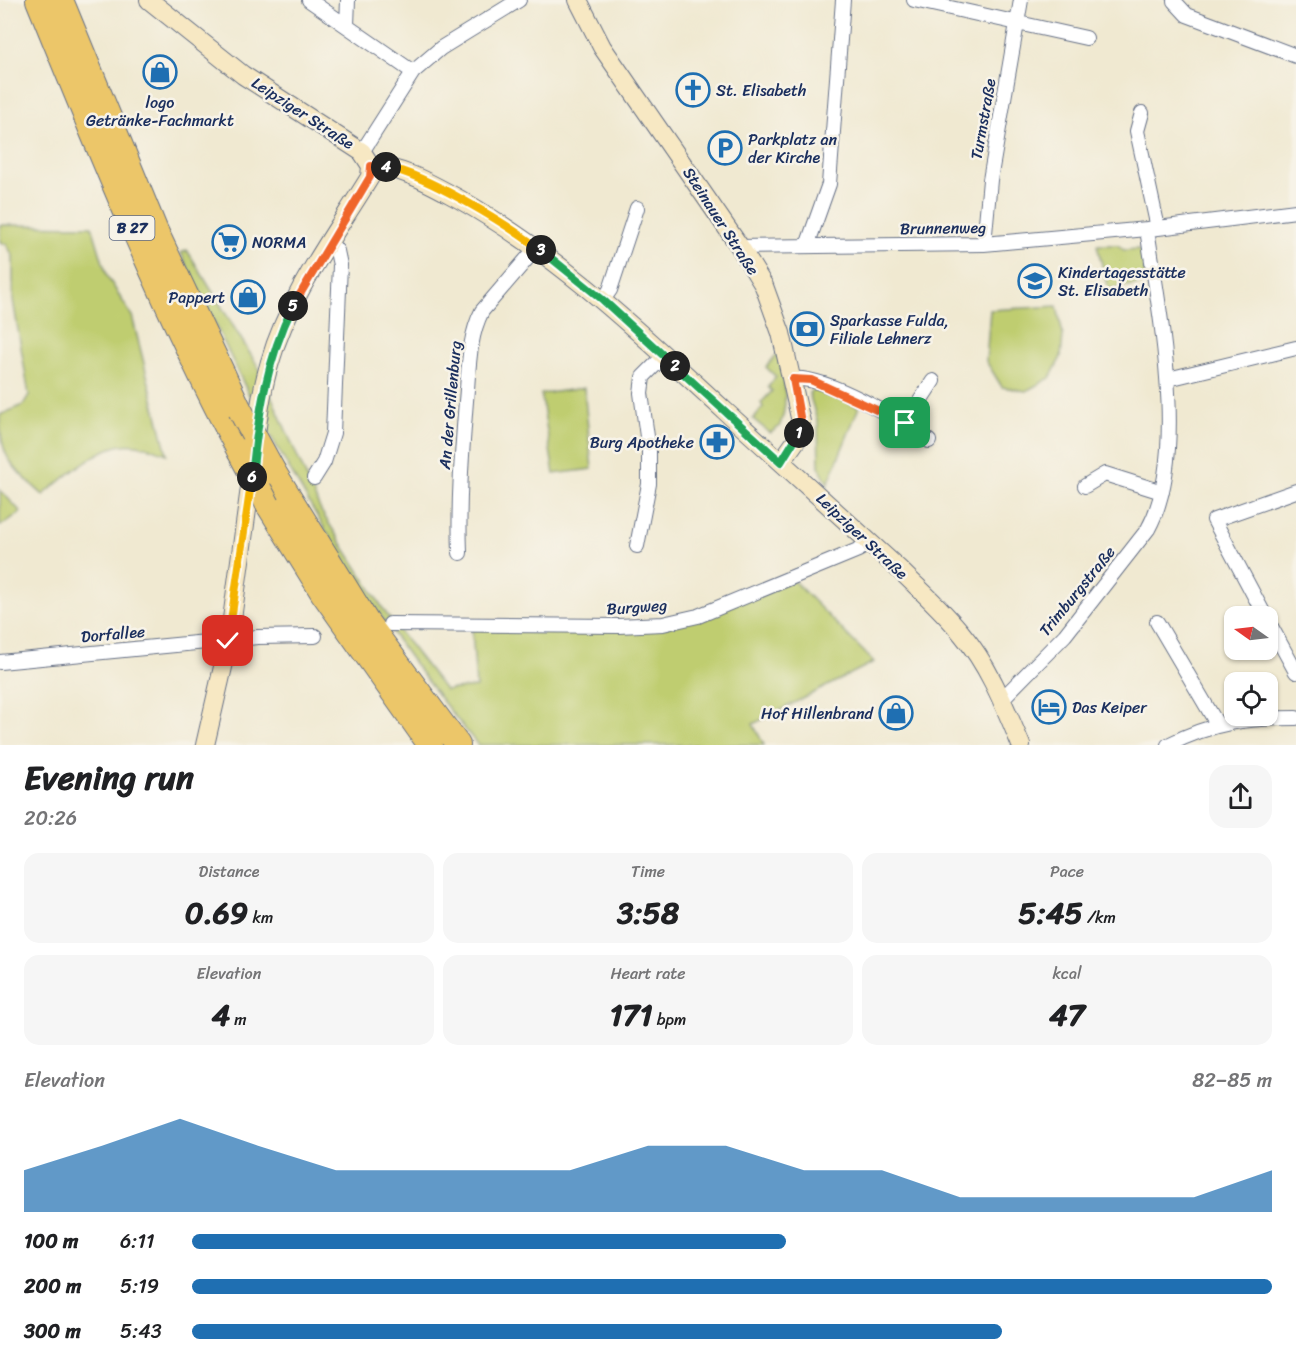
<!DOCTYPE html>
<meta charset="utf-8">
<style>
body{margin:0;font-family:Sriracha,sans-serif;background:#f6f6f6;color:#202124;height:100vh;display:flex;flex-direction:column;font-size:22px;white-space:nowrap}
*{box-sizing:border-box;margin:0}
p{font-size:20px;color:#757577}
.icon{flex:none;width:33px;height:33px;fill:none;stroke:currentColor;stroke-width:2;stroke-linecap:round;stroke-linejoin:round}
.map{position:relative;height:745px;overflow:hidden}
.panel{display:flex;flex-direction:column;background:#fff;flex:1}
.panel>*{flex:none}
.needle{width:39px;rotate:284deg}
.buttons{position:absolute;left:1224px;top:606px;display:grid;gap:12px}
.buttons a{display:grid;place-items:center;width:54px;height:54px;border-radius:12px;background:#fff;box-shadow:0 2px 4px #0004;font-size:30px}
.pin{position:absolute;display:grid;place-items:center;width:51px;height:51px;color:#fff;margin:-26px;border-radius:12px;box-shadow:0 3px 9px #0006}
.km{position:absolute;width:30px;height:30px;margin:-15px;border-radius:50%;background:#222;color:#fff;font-size:16px;line-height:30px;text-align:center}
.round{display:grid;place-items:center;flex:none;width:63px;height:63px;border-radius:18px;background:#f6f6f6}
.head{display:flex;align-items:center;justify-content:space-between;height:102px;padding:0 24px}
h1{font-size:33px;font-weight:800;line-height:45px}
.stats{display:grid;grid-template-columns:repeat(3,1fr);gap:9px;height:102px;padding:6px 24px}
.stats div{display:grid;align-content:center;border-radius:15px;background:#f6f6f6;text-align:center}
.stats b{font-size:30px;font-weight:800}
.stats small{font-size:16px;font-weight:400}
.stats p{font-size:16px}
.chart{height:168px;padding:12px 24px}
.chart p{display:flex;justify-content:space-between}
.chart svg{width:100%;height:108px;margin-top:6px;fill:#1f6fb2;opacity:.7}
ul{padding:0 24px;list-style:none;font-size:20px}
li{display:grid;grid-template-columns:96px 72px 1fr;align-items:center;height:45px}
li i{height:15px;border-radius:8px;background:#1f6fb2}
.map>svg:first-child{display:block}
.green{fill:#bfcd6f;stroke:#6d7e66;stroke-width:1.5}
.lines{fill:none;stroke-linecap:round;stroke-linejoin:round}
.street-casing{stroke:#667086;stroke-width:16}
.secondary-casing{stroke:#667086;stroke-width:20}
.highway-casing{stroke:#667086;stroke-width:26}
.street{stroke:#fff;stroke-width:14}
.secondary{stroke:#f7e8c3;stroke-width:18}
.highway{stroke:#ecc669;stroke-width:24}
.highway-bridge-casing{stroke:#667086;stroke-width:26;stroke-linecap:butt}
.highway-bridge{stroke:#ecc669;stroke-width:24}
.split-1-casing{stroke:#fff;stroke-width:12}
.split-2-casing{stroke:#fff;stroke-width:12}
.split-3-casing{stroke:#fff;stroke-width:12}
.split-4-casing{stroke:#fff;stroke-width:12}
.split-5-casing{stroke:#fff;stroke-width:12}
.split-6-casing{stroke:#fff;stroke-width:12}
.split-7-casing{stroke:#fff;stroke-width:12}
.split-1{stroke:#f0652b;stroke-width:8}
.split-2{stroke:#22a559;stroke-width:8}
.split-3{stroke:#22a559;stroke-width:8}
.split-4{stroke:#f5b400;stroke-width:8}
.split-5{stroke:#f0652b;stroke-width:8}
.split-6{stroke:#22a559;stroke-width:8}
.split-7{stroke:#f5b400;stroke-width:8}
.labels{text-anchor:middle;dominant-baseline:central;stroke-width:5;stroke-linejoin:round;paint-order:stroke}
.shield{fill:#f7f3e8;stroke:#5d6a87;stroke-width:1.5}
.shield-label{font-size:15px;font-weight:bold;fill:#1b2f5e}
.poi-label{font-size:16px;fill:#1b2f5e;stroke:#f7f3e8;text-anchor:start}
.street-label{font-size:16px;fill:#1b2f5e;stroke:#f7f3e8}
</style>
<div class="map">
<svg width="1296" height="745" viewBox="0 0 1296 745">
<rect width="100%" height="100%" fill="#f7f3e8"/>
<filter id="ink" filterUnits="userSpaceOnUse"><feTurbulence type="fractalNoise" baseFrequency=".0167" numOctaves="2"/><feDisplacementMap in="SourceGraphic" scale="12" xChannelSelector="R" yChannelSelector="G"/><feConvolveMatrix kernelMatrix="1 2 1 2 8 2 1 2 1" color-interpolation-filters="sRGB"/></filter>
<filter id="wash" filterUnits="userSpaceOnUse"><feTurbulence type="fractalNoise" baseFrequency=".008" numOctaves="4" result="noise"/><feDisplacementMap in="SourceGraphic" scale="24" xChannelSelector="R" yChannelSelector="G"/><feGaussianBlur stdDeviation="1.35" result="paint"/><feColorMatrix in="noise" values="0 0 0 0 0 0 0 0 0 0 0 0 0 0 0 0 0 1.4 0 .05"/><feComposite in="paint" operator="in"/></filter>
<g filter="url(#wash)">
<rect width="100%" height="100%" fill="#f0e9d1"/>
<path class="green" d="M0,225L92,226L107,276L132,316L167,454C152,449 133,441 117,446C89,454 65,478 43,495C12,466 0,460 0,415L23,405L29,395L13,300V256L6,244L0,242Z
M1097,245H1118L1124,250L1138,249L1141,252L1147,283L1108,289Z
M187,250L260,370L254,405L181,253Z
M1057,306L1063,335L1061,357L1050,378L1026,391L1002,387L986,361L990,310Z
M778,353C784,376 790,404 779,427L770,433L753,419L763,407L761,403L772,391L768,387L776,377L766,367Z
M584,388L592,469L554,474L541,394Z
M815,388L859,407L828,484L819,466L818,423L809,393Z
M269,391L321,511L389,618L445,690L476,687L472,628L664,627L793,580L874,662L753,724L764,745H478C394,645 326,536 263,422Z
M0,490L21,512L0,526Z"/>
</g>
<g filter="url(#ink)">
<g class="lines">
<defs>
<path id="street" d="M309,0L413,72
M914,0L1086,38
M1174,1L1187,15L1296,56
M347,25L348,0
M1142,113L1137,131L1158,228
M362,152L413,72L441,48L519,0
M984,244L990,180L1021,0
M807,246L829,184L843,0
M740,247L984,244L1158,228L1296,211
M603,300L610,290L637,208
M793,379C827,376 901,420 929,441
M1168,379L1296,348
M905,424L933,381
M314,478L324,462L333,433L340,265L337,251L330,242
M1085,486L1105,474L1162,492
M637,546L649,484V451L641,393L643,377L664,356
M460,553C458,502 462,452 466,401C469,371 468,338 482,311L537,247
M1265,616L1214,520L1296,491
M1268,621L1296,672
M1157,622L1217,724
M390,624L618,626L663,624L698,616L858,550L870,543
M0,662L258,637L315,636
M1001,700L1065,635L1148,529C1189,455 1159,311 1147,229
M1168,745C1213,722 1247,718 1296,718"/>
<path id="secondary" d="M149,0L243,75L362,152L371,166L370,177C334,236 289,295 270,362C262,388 258,415 255,443
M578,0L602,47L740,247L764,286L781,333L801,422L798,438L781,462
M371,166C403,167 431,184 459,199C560,256 640,333 725,411C783,464 842,517 900,570C921,591 944,611 962,634C989,666 1005,707 1021,745
M205,745L229,641L252,473"/>
<path id="highway" d="M38,0C100,153 162,305 239,451
M61,0L155,229L240,410
M274,472L367,622L458,745
M268,505L322,592L430,745"/>
</defs>
<use href="#street" class="street-casing"/>
<use href="#secondary" class="secondary-casing"/>
<use href="#highway" class="highway-casing"/>
<use href="#street" class="street"/>
<use href="#secondary" class="secondary"/>
<use href="#highway" class="highway"/>
<defs>
<path id="highway-bridge" d="M240,410L274,472
M239,451L268,505"/>
</defs>
<use href="#highway-bridge" class="highway-bridge-casing"/>
<use href="#highway-bridge" class="highway-bridge"/>
</g>
</g>
<g class="lines" filter="url(#ink)">
<defs>
<path id="split-1" d="M799,433L801,422L793,379L811,380L905,423"/>
<path id="split-2" d="M675,366L781,462L799,433"/>
<path id="split-3" d="M541,250L603,300L675,366"/>
<path id="split-4" d="M386,167C427,175 507,224 541,250"/>
<path id="split-5" d="M293,306L370,177L371,166L386,167"/>
<path id="split-6" d="M252,477C258,417 266,361 293,306"/>
<path id="split-7" d="M228,641L252,477"/>
</defs>
<use href="#split-1" class="split-1-casing"/>
<use href="#split-2" class="split-2-casing"/>
<use href="#split-3" class="split-3-casing"/>
<use href="#split-4" class="split-4-casing"/>
<use href="#split-5" class="split-5-casing"/>
<use href="#split-6" class="split-6-casing"/>
<use href="#split-7" class="split-7-casing"/>
<use href="#split-1" class="split-1"/>
<use href="#split-2" class="split-2"/>
<use href="#split-3" class="split-3"/>
<use href="#split-4" class="split-4"/>
<use href="#split-5" class="split-5"/>
<use href="#split-6" class="split-6"/>
<use href="#split-7" class="split-7"/>
</g>
<defs>
<symbol id="shop-ring" viewBox="-11 -11 22 22"><circle r="9.5" fill="#f7f3e8" stroke="#1f6fb2" stroke-width="1.5"/><path d="M-5-2.5h2.3a2.7 3.5 0 0 1 5.4 0H5L5.5 6h-11ZM-1.5-2.5h3a1.5 2.3 0 0 0-3 0Z" fill="#1f6fb2"/></symbol>
<symbol id="church-ring" viewBox="-11 -11 22 22"><circle r="9.5" fill="#f7f3e8" stroke="#1f6fb2" stroke-width="1.5"/><path d="M-1.2-6h2.4v3.5h3.3v2.4h-3.3V6h-2.4V-.1h-3.3v-2.4h3.3Z" fill="#1f6fb2"/></symbol>
<symbol id="parking-ring" viewBox="-11 -11 22 22"><circle r="9.5" fill="#f7f3e8" stroke="#1f6fb2" stroke-width="1.5"/><path d="M-3.5-5.5H1a3.5 3.5 0 0 1 0 7H-1V5.5H-3.5ZM-1-3.4V-.6H.8a1.4 1.4 0 0 0 0-2.8Z" fill="#1f6fb2"/></symbol>
<symbol id="supermarket-ring" viewBox="-11 -11 22 22"><circle r="9.5" fill="#f7f3e8" stroke="#1f6fb2" stroke-width="1.5"/><path d="M-6-5.5h2.5l.6 2H6L4.5 2H-2.5L-4.4-4H-6ZM-1.5 3.2a1.3 1.3 0 1 0 .1 0ZM3 3.2a1.3 1.3 0 1 0 .1 0Z" fill="#1f6fb2"/></symbol>
<symbol id="school-ring" viewBox="-11 -11 22 22"><circle r="9.5" fill="#f7f3e8" stroke="#1f6fb2" stroke-width="1.5"/><path d="M0-5L7-2L0 1L-7-2ZM-4 1L0 2.5L4 1V4Q0 6-4 4Z" fill="#1f6fb2"/></symbol>
<symbol id="bank-ring" viewBox="-11 -11 22 22"><circle r="9.5" fill="#f7f3e8" stroke="#1f6fb2" stroke-width="1.5"/><path d="M-6-4H6V4H-6ZM0-2.3a2.3 2.3 0 1 0 0 4.6a2.3 2.3 0 1 0 0-4.6Z" fill="#1f6fb2"/></symbol>
<symbol id="pharmacy-ring" viewBox="-11 -11 22 22"><circle r="9.5" fill="#f7f3e8" stroke="#1f6fb2" stroke-width="1.5"/><path d="M-2-6h4v4h4v4h-4v4h-4v-4h-4v-4h4Z" fill="#1f6fb2"/></symbol>
<symbol id="hotel-ring" viewBox="-11 -11 22 22"><circle r="9.5" fill="#f7f3e8" stroke="#1f6fb2" stroke-width="1.5"/><path d="M-6-4.5h1.5V1H6V5H4.5V3h-9V5H-6ZM-4 0a1.8 1.8 0 1 1 3.6 0ZM.5 0V-2.5h3Q6-2.5 6 0Z" fill="#1f6fb2"/></symbol>
</defs>
<g fill-rule="evenodd">
<use href="#shop-ring" x="141" y="53" width="38" height="38"/>
<use href="#church-ring" x="674" y="71" width="38" height="38"/>
<use href="#parking-ring" x="706" y="129" width="38" height="38"/>
<use href="#supermarket-ring" x="210" y="223" width="38" height="38"/>
<use href="#school-ring" x="1016" y="262" width="38" height="38"/>
<use href="#shop-ring" x="229" y="278" width="38" height="38"/>
<use href="#bank-ring" x="788" y="310" width="38" height="38"/>
<use href="#pharmacy-ring" x="698" y="423" width="38" height="38"/>
<use href="#hotel-ring" x="1030" y="688" width="38" height="38"/>
<use href="#shop-ring" x="877" y="694" width="38" height="38"/>
</g>
<g class="labels">
<rect class="shield" x="109.5" y="216" width="45" height="24" rx="4.5"/>
<g class="shield-label">
<text x="132" y="228">B 27</text>
</g>
<g class="poi-label">
<text x="716" y="90">St. Elisabeth</text>
<text x="160" y="102" text-anchor="middle">logo<tspan x="160" dy="18">Getränke-Fachmarkt</tspan></text>
<text x="748" y="139">Parkplatz an<tspan x="748" dy="18">der Kirche</tspan></text>
<text x="252" y="242">NORMA</text>
<text x="1058" y="272">Kindertagesstätte<tspan x="1058" dy="18">St. Elisabeth</tspan></text>
<text x="225" y="297" text-anchor="end">Pappert</text>
<text x="830" y="320">Sparkasse Fulda,<tspan x="830" dy="18">Filiale Lehnerz</tspan></text>
<text x="694" y="442" text-anchor="end">Burg Apotheke</text>
<text x="1072" y="707">Das Keiper</text>
<text x="873" y="713" text-anchor="end">Hof Hillenbrand</text>
</g>
<g class="street-label">
<text transform="translate(303 113) rotate(33)">Leipziger Straße</text>
<text transform="translate(983 119) rotate(-80)">Turmstraße</text>
<text transform="translate(721 221) rotate(57)">Steinauer Straße</text>
<text transform="translate(943 228) rotate(-1)">Brunnenweg</text>
<text transform="translate(450 405) rotate(-85)">An der Grillenburg</text>
<text transform="translate(862 536) rotate(43)">Leipziger Straße</text>
<text transform="translate(1077 591) rotate(-51)">Trimburgstraße</text>
<text transform="translate(637 607) rotate(-4)">Burgweg</text>
<text transform="translate(113 634) rotate(-5)">Dorfallee</text>
</g>
</g>
</svg>
<div class="buttons">
<a><svg class="needle" viewBox="-14 -14 28 28"><path d="M0-13l5 13h-10z" fill="#e53935"/><path d="M0 13l5-13h-10z" fill="#757577"/></svg></a>
<a><svg class="icon" aria-label="locate" viewBox="0 0 24 24"><circle cx="12" cy="12" r="6"/><path d="M12 2v4M12 18v4M2 12h4M18 12h4"/></svg></a>
</div>
<div class="pin" style="left:905px;top:423px;background:#1e9e55"><svg class="icon" aria-label="arrive" viewBox="0 0 24 24"><path d="M6 21V4h12l-3 4 3 4H6"/></svg></div>
<div class="pin" style="left:228px;top:641px;background:#d93025"><svg class="icon" aria-label="check" viewBox="0 0 24 24"><path d="M5 12l5 5 9-10"/></svg></div>
<b class="km" style="left:799px;top:433px">1</b>
<b class="km" style="left:675px;top:366px">2</b>
<b class="km" style="left:541px;top:250px">3</b>
<b class="km" style="left:386px;top:167px">4</b>
<b class="km" style="left:293px;top:306px">5</b>
<b class="km" style="left:252px;top:477px">6</b>
</div>
<section class="panel">
<div class="head"><div><h1>Evening run</h1><p>20:26</p></div><a class="round"><svg class="icon" aria-label="share" viewBox="0 0 24 24"><path d="M12 15V3M7 8l5-5 5 5M5 13v7h14v-7"/></svg></a></div>
<div class="stats">
<div><p>Distance</p><b>0.69<small> km</small></b></div>
<div><p>Time</p><b>3:58</b></div>
<div><p>Pace</p><b>5:45<small> /km</small></b></div>
</div>
<div class="stats">
<div><p>Elevation</p><b>4<small> m</small></b></div>
<div><p>Heart rate</p><b>171<small> bpm</small></b></div>
<div><p>kcal</p><b>47</b></div>
</div>
<div class="chart"><p><span>Elevation</span>82–85 m</p>
<svg viewBox="0 0 160 44" preserveAspectRatio="none"><path d="M0 44V27L10 17L20 6L30 17L40 27L50 27L60 27L70 27L80 17L90 17L100 27L110 27L120 38L130 38L140 38L150 38L160 27V44z"/></svg>
</div>
<ul>
<li><b>100 m</b>6:11<i style="width:55%"></i></li>
<li><b>200 m</b>5:19<i style="width:100%"></i></li>
<li><b>300 m</b>5:43<i style="width:75%"></i></li>
</ul>
</section>
